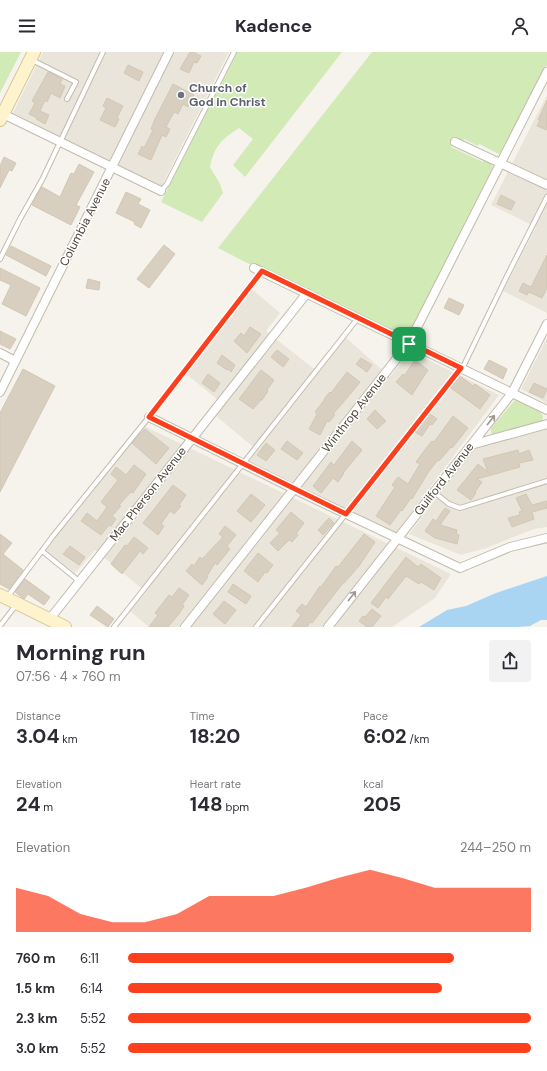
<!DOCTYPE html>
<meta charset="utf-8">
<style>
body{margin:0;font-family:"DM Sans",sans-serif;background:#f2f2f3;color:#2b2b33;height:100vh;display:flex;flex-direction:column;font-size:15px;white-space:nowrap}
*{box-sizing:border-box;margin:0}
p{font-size:13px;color:#7c7c81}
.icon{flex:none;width:22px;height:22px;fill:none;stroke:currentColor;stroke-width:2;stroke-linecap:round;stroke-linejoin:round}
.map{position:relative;height:575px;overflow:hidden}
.side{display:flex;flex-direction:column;background:#fff;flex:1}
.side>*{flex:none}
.pin{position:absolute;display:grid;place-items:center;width:34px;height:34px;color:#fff;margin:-17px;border-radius:8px;box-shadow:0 2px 6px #0006}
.round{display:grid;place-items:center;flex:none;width:42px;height:42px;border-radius:4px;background:#f2f2f3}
.summary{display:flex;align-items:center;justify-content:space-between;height:68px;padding:0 16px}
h1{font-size:22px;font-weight:700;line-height:30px}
.figures{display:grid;grid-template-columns:repeat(3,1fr);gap:6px;height:68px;padding:4px 16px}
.figures div{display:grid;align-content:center}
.figures b{font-size:20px;font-weight:700}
.figures small{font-size:11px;font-weight:400}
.figures p{font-size:11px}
.chart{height:112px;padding:8px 16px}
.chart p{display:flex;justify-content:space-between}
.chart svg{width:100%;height:72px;margin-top:4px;fill:#fc3f1d;opacity:.7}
ul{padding:0 16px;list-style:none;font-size:13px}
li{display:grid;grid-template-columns:64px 48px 1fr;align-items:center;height:30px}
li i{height:10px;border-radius:5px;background:#fc3f1d}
header{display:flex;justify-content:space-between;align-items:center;height:52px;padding:0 16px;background:#fff;font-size:18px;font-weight:700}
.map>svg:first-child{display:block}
.residential{fill:#eae5da}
.green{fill:#d2eab5}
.water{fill:#a9d4f2}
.building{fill:#d8cfc1;stroke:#d3c7b4}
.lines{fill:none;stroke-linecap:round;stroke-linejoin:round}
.lane-casing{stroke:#c2bbae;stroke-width:6}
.street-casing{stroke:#c2bbae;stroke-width:10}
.secondary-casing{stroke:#d6c79b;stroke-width:14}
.lane{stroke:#fff;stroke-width:4}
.street{stroke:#fff;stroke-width:8}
.secondary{stroke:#fff3cd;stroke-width:12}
.oneway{stroke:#9c9892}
.route-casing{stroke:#fff;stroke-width:8}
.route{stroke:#fc3f1d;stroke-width:5}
.worship-dot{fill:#6b7280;stroke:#fff;stroke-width:1.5}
.labels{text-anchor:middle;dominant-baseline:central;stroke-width:3;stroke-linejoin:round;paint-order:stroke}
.worship-label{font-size:12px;font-weight:bold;fill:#5b616d;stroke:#fff;text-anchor:start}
.street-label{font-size:12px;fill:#4b4439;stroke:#fff}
</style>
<header><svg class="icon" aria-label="menu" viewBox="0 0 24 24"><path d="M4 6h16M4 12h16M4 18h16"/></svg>Kadence<svg class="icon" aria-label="person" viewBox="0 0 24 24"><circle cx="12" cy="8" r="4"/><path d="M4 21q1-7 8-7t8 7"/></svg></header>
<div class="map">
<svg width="547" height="575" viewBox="0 0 547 575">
<rect width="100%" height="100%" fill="#f6f3ec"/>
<path class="residential" d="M43,0H229L161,135L13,61Z
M547,43V261L503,239L536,175L491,153Z
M252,237L280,261L266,279L314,317L342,282L390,325L410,299L499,343L396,481L249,409L257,398L216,364L224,353L185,321Z
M547,286V351L521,337Z
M144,374L451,522L435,546L392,575H149L130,559L146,540L95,498L75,521L44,499Z
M547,377V475L534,477L486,496L461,503L409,482L473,398Z"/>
<path class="green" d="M0,0H21L0,41Z
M237,0H342L245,125L233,113L253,87L239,76C221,88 215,93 210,115L220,132L223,141L202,170L161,150Z
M372,0H547V13L501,103L479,92L478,94L464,87L463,89L456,86L451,95L483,110L484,108L491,112L493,116L408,284L405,283L404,285L259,217L218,196Z
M515,348L540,360L543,364L542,369L495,384L491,381V376Z"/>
<path class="water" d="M547,524V568H541L530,574L518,575H419L447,558L466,554L496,541Z"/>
<path class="building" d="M190,0H193L201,4L197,11L194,10L189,21L180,17Z
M128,13L143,20L139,29L124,21Z
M48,20L62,27L60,32L65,34L60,46L51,41L47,50L45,48L40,59L49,63L45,72L36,67L37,66L29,62L35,51L32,49Z
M173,32L194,43L188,55L183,52L178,62L174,60L166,75L170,77L166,85L162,83L151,108L138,102L142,94L144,96L153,78L151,77L155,67Z
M107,46L123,54L117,66L119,67L115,75L100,68L106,56L103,54Z
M547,48V78L537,74L540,68H538Z
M4,105L16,111L12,119L9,118L0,136V114Z
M79,112L94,120L76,153L80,155L71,173L32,153L42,135L60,145L71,121L74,122Z
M126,140L141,147L138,152L150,158L141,176L134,172L135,170L116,161Z
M501,143L515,150L511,158L497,152Z
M164,193L175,202L149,236L137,227Z
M11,194L51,214L46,224L6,203Z
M547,203V236L542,246L529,240L527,243L519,239L523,231L531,235Z
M0,216L40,236L26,264L2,252L11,233L0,228Z
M88,227L100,230L99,238L86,236Z
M449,246L464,253L459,263L444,256Z
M250,275L261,282L247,301L234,289L241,281L244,284Z
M0,279L16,287L10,297L0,292Z
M277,298L289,307L283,315L271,305Z
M222,303L235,313L231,320L228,317L227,318L217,311Z
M361,306L372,313L367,320L356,312Z
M415,308L428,318L412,343L396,330L403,322L404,324Z
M489,308L507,317L503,327L484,317Z
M23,317L55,334L0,440V361Z
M261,318L274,328L267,338L268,339L262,348H261L253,357L239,347Z
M347,320L360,330L347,346L333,362L335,363L329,370L327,369L320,383L309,377L317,362L315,360L325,347H324L330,340L331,341Z
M208,322L220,331L214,340L202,331Z
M460,324L473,334L475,332L490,343L480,357L451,336Z
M534,331L547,337L543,346L529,340Z
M375,358L386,369L377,377L367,367Z
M430,362L437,367L432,373L430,372L422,384L415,380Z
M453,364L468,376L452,396L451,395L439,409L438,408L429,419L412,447L411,446L402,459L401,458L390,473L376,464L395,435L392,433L398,425L408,432L420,412L416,410L427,395L432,389L434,390Z
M145,377L169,396L156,412L132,391Z
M287,389L303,401L297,408L281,397Z
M352,389L362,398L343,421H344L338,430L333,426L321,441L313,434L331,410L334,413Z
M266,391L275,398L266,409L257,403Z
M518,398L519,402L529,398L533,408L519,411L520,415L477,427L482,430L475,440L476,441L471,448L457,438L478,412L488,420L483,407Z
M134,413L146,422L133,441L131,440L119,453L121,454L112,464L116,467L111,474L109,473L101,483L81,469L87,461L97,469L107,455L101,450L118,428L111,422L116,415L126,423Z
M173,433L186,443L179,453L181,454L174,462L170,459L161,472L164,474L158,483L143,471Z
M251,442L265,453L251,470L237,459Z
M526,442L532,453L547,449V456L532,460L534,467L512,475L508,466L520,463L519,460L522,459L516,446Z
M445,456L450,459L440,473L457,478L456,482L459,483L457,492L435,486L425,479L433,467L436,469Z
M291,460L304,471L296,482L298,483L292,490L289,488L278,499L270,491L280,481L276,478Z
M329,466L334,471L323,483L318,478Z
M225,474L236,483L227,494L230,497L217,513L215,511L207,524L208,525L202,533L186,519L192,512L194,514L200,505L202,507L223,485L219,482Z
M0,482L12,491L3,502L23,518L9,537L0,532Z
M364,482L375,490L359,514L344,531H343L312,571L310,570L307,575H292L301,563L296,559L302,552L306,555L320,534L321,535L336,514L338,515Z
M134,485L148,496L143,502L140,499L122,522L111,512L125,493L127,494Z
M70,494L85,505L79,513L63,502Z
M258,501L273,513L267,521L265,520L258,530L244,519Z
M406,505L418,515L421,512L441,526L434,538L421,530L419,532L406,524L388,547L386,545L378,556L371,551Z
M25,527L50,545L44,553L28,542L24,547L15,540Z
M233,532L251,544L246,552L228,540Z
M179,536L189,543L182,553L184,554L179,562L168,575H149L158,563L155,561L169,543L172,545Z
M224,549L236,558L225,572L213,562Z
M97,554L114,567L108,575L90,563Z
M372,557L381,564L372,575H367L359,569L363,564L365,565Z"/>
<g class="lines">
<defs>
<path id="lane" d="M32,8L76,30L67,47
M161,139L167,132L234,0
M0,207L20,167L42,128L103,0
M434,440L449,452L460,456L547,429
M42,499L79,529
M8,544L53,484L149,365L262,219
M0,574L16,553
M114,575L358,266
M256,575L464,313L506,226L547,145"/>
<path id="street" d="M3,62L161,139
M455,90L547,133
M254,216L547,358
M0,301L15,309
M0,340L169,0
M149,365L302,441L460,516L510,495L547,486
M471,393L547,372
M49,568L307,241
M185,575L409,291L547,20
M328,575L512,341L547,272"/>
<path id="secondary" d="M0,68L34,0
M0,543L65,575"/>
</defs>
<use href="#lane" class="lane-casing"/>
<use href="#street" class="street-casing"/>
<use href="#secondary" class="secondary-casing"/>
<use href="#lane" class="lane"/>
<use href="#street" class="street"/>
<use href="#secondary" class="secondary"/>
</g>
<defs><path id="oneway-shaft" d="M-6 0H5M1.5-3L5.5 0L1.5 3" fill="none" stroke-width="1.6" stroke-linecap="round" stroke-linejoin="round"/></defs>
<g class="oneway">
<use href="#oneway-shaft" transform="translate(491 368) rotate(-52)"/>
<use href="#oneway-shaft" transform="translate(352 544) rotate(-52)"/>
</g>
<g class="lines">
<defs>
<path id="route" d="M262,219L461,316L346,462L149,365Z"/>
</defs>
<use href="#route" class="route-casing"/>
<use href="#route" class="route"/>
</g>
<circle class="worship-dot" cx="181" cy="43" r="4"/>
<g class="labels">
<g class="worship-label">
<text x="189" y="36">Church of<tspan x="189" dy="14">God in Christ</tspan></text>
</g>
<g class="street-label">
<text transform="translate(85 170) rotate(-63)">Columbia Avenue</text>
<text transform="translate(354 361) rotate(-52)">Winthrop Avenue</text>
<text transform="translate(444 427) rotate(-52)">Guilford Avenue</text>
<text transform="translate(148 442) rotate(-52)">Mac Pherson Avenue</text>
</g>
</g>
</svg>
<div class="pin" style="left:409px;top:292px;background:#1e9e55"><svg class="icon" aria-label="arrive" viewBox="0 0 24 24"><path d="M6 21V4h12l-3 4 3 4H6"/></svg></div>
</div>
<section class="side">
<div class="summary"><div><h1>Morning run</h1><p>07:56 · 4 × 760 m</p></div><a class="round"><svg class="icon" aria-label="share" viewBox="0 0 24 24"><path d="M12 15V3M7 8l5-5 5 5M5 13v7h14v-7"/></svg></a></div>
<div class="figures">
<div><p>Distance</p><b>3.04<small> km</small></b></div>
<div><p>Time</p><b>18:20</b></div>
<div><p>Pace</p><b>6:02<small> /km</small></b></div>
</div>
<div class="figures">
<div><p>Elevation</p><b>24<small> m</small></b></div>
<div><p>Heart rate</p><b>148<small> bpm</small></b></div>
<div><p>kcal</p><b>205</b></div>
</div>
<div class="chart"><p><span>Elevation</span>244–250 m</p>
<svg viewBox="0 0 160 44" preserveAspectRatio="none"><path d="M0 44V17L10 22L20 33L30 38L40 38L50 33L60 22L70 22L80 22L90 17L100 11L110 6L120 11L130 17L140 17L150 17L160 17V44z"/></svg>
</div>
<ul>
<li><b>760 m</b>6:11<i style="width:81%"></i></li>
<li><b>1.5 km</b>6:14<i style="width:78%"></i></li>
<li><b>2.3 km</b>5:52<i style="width:100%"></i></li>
<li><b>3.0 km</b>5:52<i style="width:100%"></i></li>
</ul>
</section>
